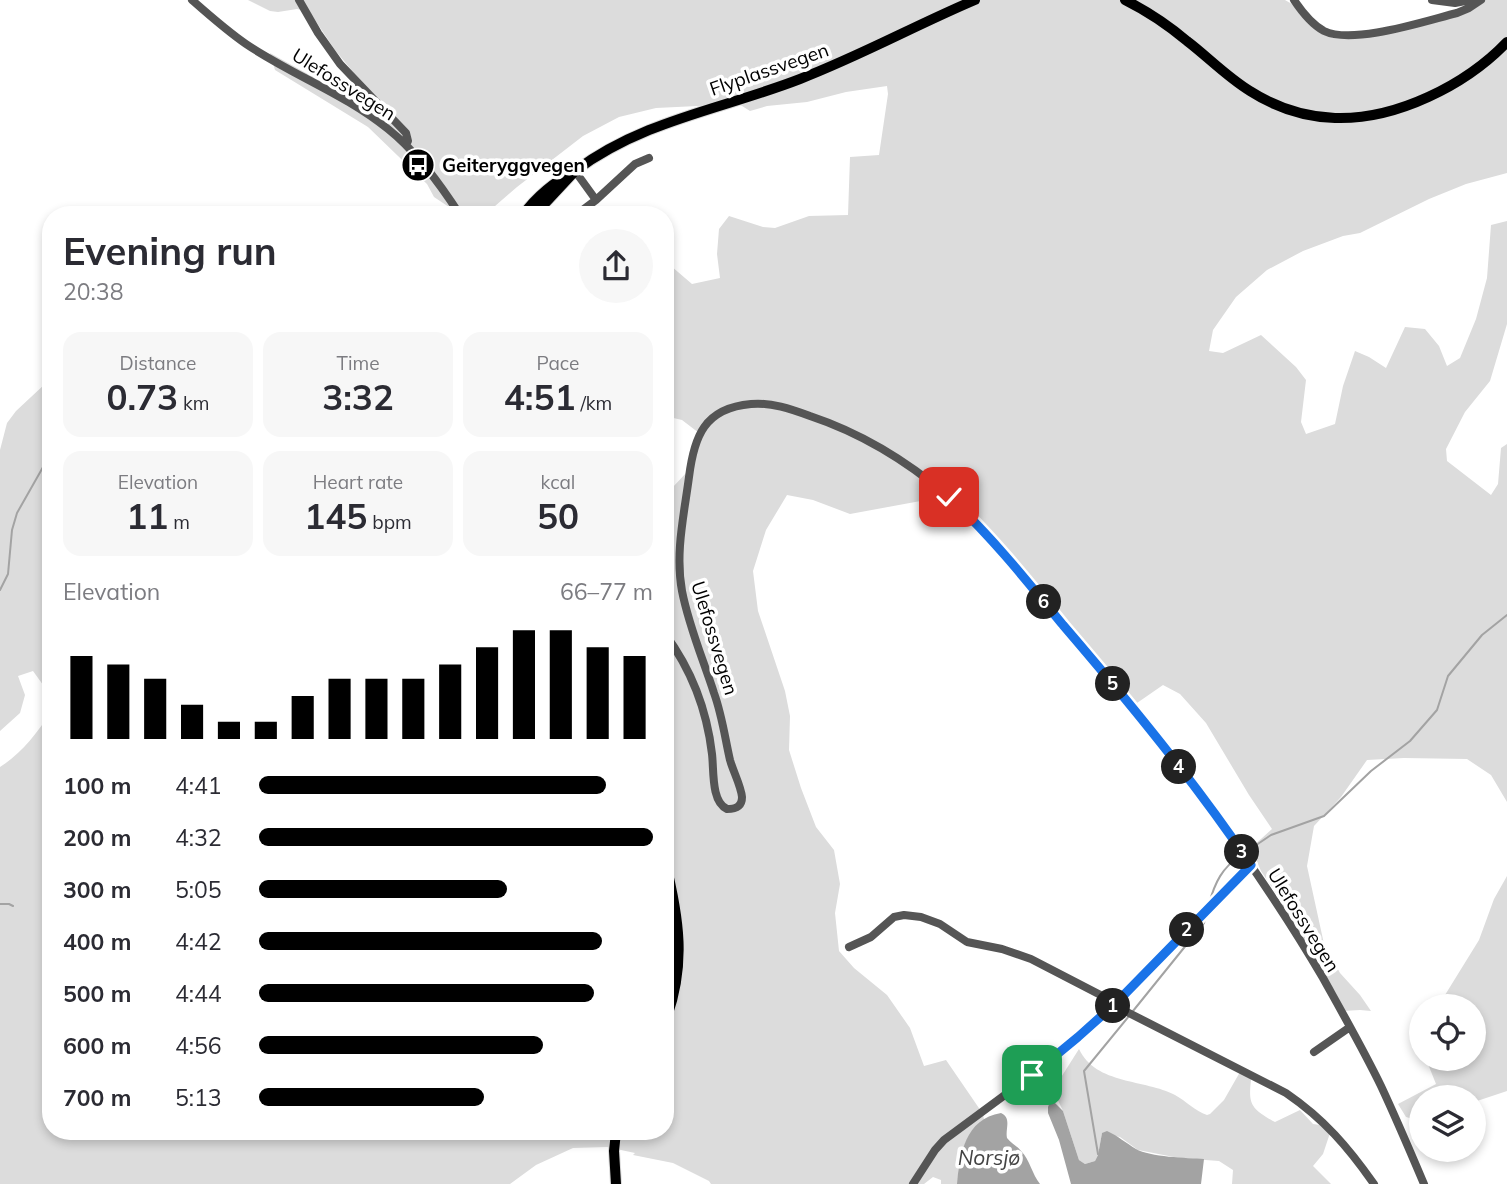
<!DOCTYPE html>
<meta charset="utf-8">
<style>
body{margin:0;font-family:Mulish,sans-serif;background:#f7f7f7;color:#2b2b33;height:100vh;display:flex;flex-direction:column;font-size:26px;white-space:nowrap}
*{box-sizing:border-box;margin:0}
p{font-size:23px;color:#7c7c81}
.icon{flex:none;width:38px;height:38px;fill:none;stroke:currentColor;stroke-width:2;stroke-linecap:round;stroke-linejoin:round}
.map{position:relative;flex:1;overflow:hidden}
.panel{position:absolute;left:42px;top:206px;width:632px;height:934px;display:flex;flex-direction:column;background:#fff;border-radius:28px;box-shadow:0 4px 10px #0003}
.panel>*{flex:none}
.tools{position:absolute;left:1409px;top:994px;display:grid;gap:14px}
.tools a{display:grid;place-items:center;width:77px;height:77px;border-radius:50%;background:#fff;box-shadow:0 4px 10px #0003;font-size:35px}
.pin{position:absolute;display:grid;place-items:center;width:60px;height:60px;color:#fff;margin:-30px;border-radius:14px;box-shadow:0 4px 10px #0006}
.km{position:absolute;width:35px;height:35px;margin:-18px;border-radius:50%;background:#222;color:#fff;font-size:19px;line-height:35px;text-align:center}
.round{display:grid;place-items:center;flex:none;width:74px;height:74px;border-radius:37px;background:#f7f7f7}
.summary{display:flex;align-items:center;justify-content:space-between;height:119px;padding:0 21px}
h1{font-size:38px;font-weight:700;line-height:52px}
.metrics{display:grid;grid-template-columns:repeat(3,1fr);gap:10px;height:119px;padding:7px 21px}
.metrics div{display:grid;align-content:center;border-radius:18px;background:#f7f7f7;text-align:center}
.metrics b{font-size:35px;font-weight:700}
.metrics small{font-size:19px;font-weight:400}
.metrics p{font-size:19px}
.chart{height:196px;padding:14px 21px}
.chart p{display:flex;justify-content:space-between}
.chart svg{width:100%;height:126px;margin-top:7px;stroke:#000;stroke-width:6}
ul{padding:0 21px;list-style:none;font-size:23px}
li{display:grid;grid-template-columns:112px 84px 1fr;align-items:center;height:52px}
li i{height:18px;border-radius:9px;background:#000}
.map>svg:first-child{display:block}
.green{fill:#dcdcdc}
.water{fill:#a3a3a3}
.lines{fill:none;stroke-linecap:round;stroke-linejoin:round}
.stream{stroke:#a3a3a3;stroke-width:2}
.major-casing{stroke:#dbdbdb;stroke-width:12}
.minor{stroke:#555;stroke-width:8}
.major{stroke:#000;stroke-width:10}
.route-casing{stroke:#fff;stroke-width:14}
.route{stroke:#1a73e8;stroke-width:9}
.labels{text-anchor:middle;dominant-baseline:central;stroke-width:7;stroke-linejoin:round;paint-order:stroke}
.street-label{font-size:19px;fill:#000;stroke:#fff}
.poi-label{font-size:19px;font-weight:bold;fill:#000;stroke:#fff;text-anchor:start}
.water-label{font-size:21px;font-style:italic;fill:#444;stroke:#fff}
</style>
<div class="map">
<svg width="1507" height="1184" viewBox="0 0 1507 1184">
<rect width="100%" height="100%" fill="#fff"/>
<path class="green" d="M248,0H1285L1297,7L1309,24L1333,38L1365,37L1432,21L1477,0H1507V173L1466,184L1429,199L1360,233L1343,236L1303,251L1267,270L1236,297L1213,330L1209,351L1223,353L1261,335L1296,367L1306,380L1301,422L1306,434L1335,424L1343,386L1355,351L1369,357L1386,368L1405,327L1425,329L1439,346L1447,366L1460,358L1476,319L1487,278L1491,225L1507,221V324L1490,381L1465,412L1446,449L1447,461L1491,495L1498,484L1501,448L1507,444V802L1491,775L1467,759L1404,758L1367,760L1341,797L1314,826L1307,866L1324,944L1340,973L1360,995L1371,1011L1360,1010L1343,1011L1288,920L1279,898L1261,871L1251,848L1272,829L1249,795L1206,723L1180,694L1163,685L1137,703L1122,701L1068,637L1045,606L991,545L961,517L926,500L850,514L813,500L787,495L766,530L753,571L758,611L785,691L790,716L789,750L801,788L816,827L834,850L840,884L835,913L839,951L854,968L887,995L910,1028L924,1066L946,1060L983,1114L984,1120C962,1136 960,1159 957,1184H941V1180L933,1177L924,1184H711L709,1181L673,1163L633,1155L635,1153L607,1147L573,1148L536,1165L510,1184H0V767C21,754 37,733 51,712V1132H665V482L672,488L687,472L699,433L682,420L665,416V268L671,266L692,284L720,278L717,254L719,229L729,216L763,227L775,228L809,216L848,215L850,157L879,155L888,94L887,86L846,92L807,102L767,106L750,111L739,104L656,108L619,117L583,136L517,187L487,213L480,215H461L434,197L427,184L368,127L275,70L270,53L353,99L368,104L379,99L354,73L335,50L313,17L306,11L297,9L278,12L270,11Z
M46,383H51V696L33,671L18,676L25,695L20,713L0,731V450L7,423L16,411Z
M1507,876V1091L1474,1102V1097H1421V1121L1406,1117L1398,1104L1436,1084L1426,1059H1474V1006H1440L1445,995L1479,940L1494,899Z
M1079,1049C1096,1085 1145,1079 1175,1095C1186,1101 1195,1111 1207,1115L1210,1114L1224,1100L1240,1072H1252C1248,1103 1248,1107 1275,1122L1300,1110L1313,1124L1320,1125L1330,1133L1323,1154L1313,1166L1331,1184H1232L1233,1170L1219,1161L1179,1158L1138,1150L1120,1137L1102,1133L1098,1155L1095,1161L1085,1164L1079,1160L1063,1111L1053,1090Z"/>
<path class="water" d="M1050,1102L1055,1103L1063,1111L1079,1160L1085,1164L1095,1161L1098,1155L1102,1133L1107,1131C1118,1136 1126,1143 1136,1149C1150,1157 1187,1158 1204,1159L1201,1184H1071L1059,1140L1048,1113V1107Z
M1001,1113C1012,1118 1005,1129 1007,1138C1011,1143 1017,1146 1021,1151C1030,1160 1032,1174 1040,1184H957C960,1154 965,1119 1001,1113Z"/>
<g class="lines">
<path class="stream" d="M0,590L8,574L12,530L17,513L51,453
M1246,852L1271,835L1324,816L1371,771L1410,741L1437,710L1448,676L1482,635L1507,615
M0,904H9L13,906
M1209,904C1215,882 1222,868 1241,855
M1133,1011L1204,923L1206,916
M1098,1154L1084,1071L1129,1016"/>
<defs>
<path id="major" d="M1125,0C1147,11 1168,25 1187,41C1208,57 1227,77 1250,91C1275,107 1305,117 1335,118C1396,120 1466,85 1507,42
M575,171C643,120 723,109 800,79C860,56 916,25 975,0
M523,215C537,196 554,182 575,171L534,215
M665,861C679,917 687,966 665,1022
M616,1132L614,1151L616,1184"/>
</defs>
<use href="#major" class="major-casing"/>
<path class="minor" d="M192,0C209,15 227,31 246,44C292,75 345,94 388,129C417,152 440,184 460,215
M299,0L318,33L340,64L406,133L408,141L406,144
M1294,0C1302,12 1311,24 1324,31C1353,45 1425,21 1457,13L1469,8L1481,0
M1432,0L1455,3L1470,0
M575,171L596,200
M576,215L596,200L635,164L649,158
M665,634C691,669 707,711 712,754C714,770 711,802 727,809C735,809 742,807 742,797C741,786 733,771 730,760C725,738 722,715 714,693C703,659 689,627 682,591C675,553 684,515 689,477C694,437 704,408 751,404C771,402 791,409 810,416C861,433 907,461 948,496C990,532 1025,579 1060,621C1156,734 1248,850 1323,978C1343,1014 1363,1049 1381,1086C1396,1118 1410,1151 1424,1184
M849,947L871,937L894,917L904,915L921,917L940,924L967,942L1002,949L1031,959L1116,1003L1127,1012L1286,1093C1324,1119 1348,1147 1374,1184
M1314,1052L1350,1027
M913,1184L935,1150L944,1140L1032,1075L1078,1037L1116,1003L1251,865"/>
<use href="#major" class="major"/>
</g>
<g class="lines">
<defs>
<path id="route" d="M949,497C991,536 1027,581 1063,625C1129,702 1194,781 1251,865L1116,1003L1078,1037L1032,1075"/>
</defs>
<use href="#route" class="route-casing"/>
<use href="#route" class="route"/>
</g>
<defs>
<symbol id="bus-disc" viewBox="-11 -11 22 22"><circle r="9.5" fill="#000" stroke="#fff"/><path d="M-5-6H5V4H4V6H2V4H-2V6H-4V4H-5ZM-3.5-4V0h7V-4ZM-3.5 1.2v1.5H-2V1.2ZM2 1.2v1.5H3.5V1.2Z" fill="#fff"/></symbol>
</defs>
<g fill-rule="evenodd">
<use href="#bus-disc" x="399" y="146" width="38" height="38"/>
</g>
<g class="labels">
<g class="street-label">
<text transform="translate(769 69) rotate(-19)">Flyplassvegen</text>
<text transform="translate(344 84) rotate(32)">Ulefossvegen</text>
<text transform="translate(715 638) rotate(73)">Ulefossvegen</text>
<text transform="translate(1304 920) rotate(58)">Ulefossvegen</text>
</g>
<g class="poi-label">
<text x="442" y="165">Geiteryggvegen</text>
</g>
<g class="water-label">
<text x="989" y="1157">Norsjø</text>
</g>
</g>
</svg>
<div class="tools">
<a><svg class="icon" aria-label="locate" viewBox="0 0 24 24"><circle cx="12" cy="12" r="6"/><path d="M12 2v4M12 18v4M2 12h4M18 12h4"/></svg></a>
<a><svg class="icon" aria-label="layers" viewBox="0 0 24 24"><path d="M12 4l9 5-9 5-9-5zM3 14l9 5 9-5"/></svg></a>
</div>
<div class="pin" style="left:1032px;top:1075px;background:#1e9e55"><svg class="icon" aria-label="arrive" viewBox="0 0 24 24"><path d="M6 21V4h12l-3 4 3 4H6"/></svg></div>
<div class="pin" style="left:949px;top:497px;background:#d93025"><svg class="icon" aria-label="check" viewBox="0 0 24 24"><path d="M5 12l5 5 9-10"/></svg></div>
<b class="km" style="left:1113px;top:1006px">1</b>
<b class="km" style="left:1187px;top:930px">2</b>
<b class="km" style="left:1242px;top:852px">3</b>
<b class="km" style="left:1179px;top:767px">4</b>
<b class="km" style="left:1113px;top:684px">5</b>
<b class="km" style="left:1044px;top:602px">6</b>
<section class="panel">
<div class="summary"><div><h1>Evening run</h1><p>20:38</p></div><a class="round"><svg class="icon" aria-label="share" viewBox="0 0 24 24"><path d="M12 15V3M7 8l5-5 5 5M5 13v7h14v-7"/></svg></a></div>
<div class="metrics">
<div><p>Distance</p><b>0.73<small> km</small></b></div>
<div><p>Time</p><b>3:32</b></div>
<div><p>Pace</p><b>4:51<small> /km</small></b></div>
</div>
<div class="metrics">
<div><p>Elevation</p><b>11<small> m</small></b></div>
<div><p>Heart rate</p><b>145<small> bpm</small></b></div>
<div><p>kcal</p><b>50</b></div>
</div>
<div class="chart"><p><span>Elevation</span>66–77 m</p>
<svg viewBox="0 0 160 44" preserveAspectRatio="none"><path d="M5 44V15M15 44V18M25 44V23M35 44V32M45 44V38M55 44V38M65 44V29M75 44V23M85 44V23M95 44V23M105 44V18M115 44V12M125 44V6M135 44V6M145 44V12M155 44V15"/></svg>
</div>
<ul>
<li><b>100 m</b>4:41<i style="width:88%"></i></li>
<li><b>200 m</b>4:32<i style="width:100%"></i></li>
<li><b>300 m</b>5:05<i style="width:63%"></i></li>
<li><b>400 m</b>4:42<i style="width:87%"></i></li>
<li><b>500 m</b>4:44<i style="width:85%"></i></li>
<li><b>600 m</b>4:56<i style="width:72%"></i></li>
<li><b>700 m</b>5:13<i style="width:57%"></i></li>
</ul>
</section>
</div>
